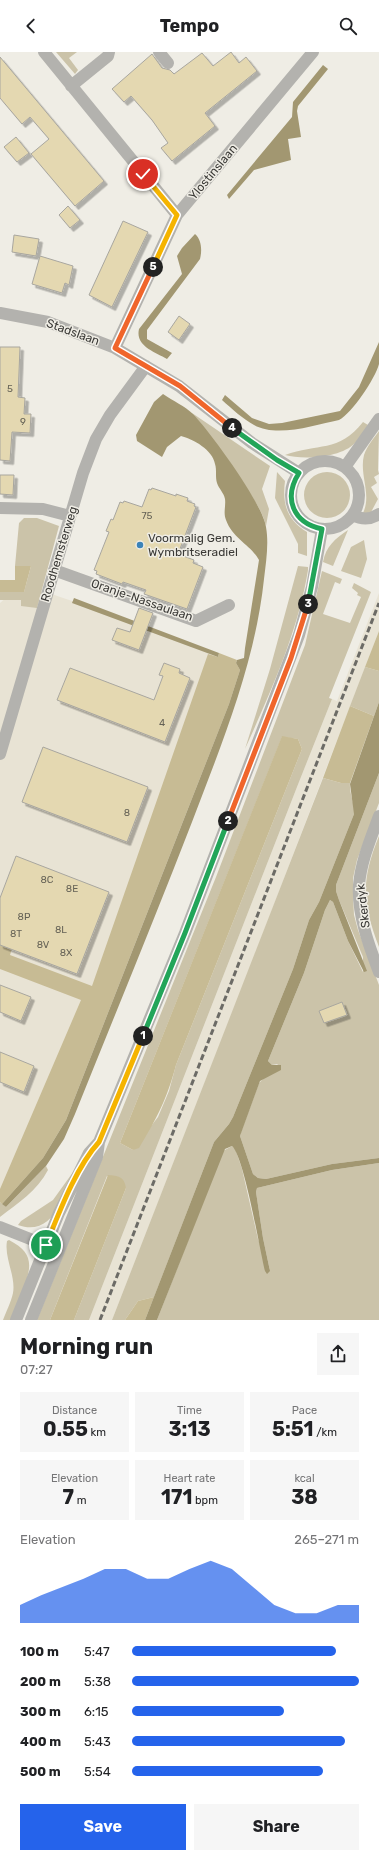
<!DOCTYPE html>
<meta charset="utf-8">
<style>
body{margin:0;font-family:Rubik,sans-serif;background:#f6f6f6;color:#202124;height:100vh;display:flex;flex-direction:column;font-size:15px;white-space:nowrap}
*{box-sizing:border-box;margin:0}
p{font-size:13px;color:#757577}
.icon{flex:none;width:22px;height:22px;fill:none;stroke:currentColor;stroke-width:2;stroke-linecap:round;stroke-linejoin:round}
.map{position:relative;height:1268px;overflow:hidden}
.sheet{display:flex;flex-direction:column;background:#fff;flex:1}
.sheet>*{flex:none}
.pin{position:absolute;display:grid;place-items:center;width:34px;height:34px;color:#fff;margin:-17px;border:2px solid #fff;border-radius:50%;box-shadow:0 1px 4px #0007}
.km{position:absolute;width:20px;height:20px;margin:-10px;border-radius:50%;background:#222;color:#fff;font-size:11px;line-height:20px;text-align:center}
.round{display:grid;place-items:center;flex:none;width:42px;height:42px;border-radius:0px;background:#f6f6f6}
.overview{display:flex;align-items:center;justify-content:space-between;height:68px;padding:0 20px}
h1{font-size:22px;font-weight:700;line-height:30px}
.figures{display:grid;grid-template-columns:repeat(3,1fr);gap:6px;height:68px;padding:4px 20px}
.figures div{display:grid;align-content:center;border-radius:0px;background:#f6f6f6;text-align:center}
.figures b{font-size:20px;font-weight:700}
.figures small{font-size:11px;font-weight:400}
.figures p{font-size:11px}
.chart{height:112px;padding:8px 20px}
.chart p{display:flex;justify-content:space-between}
.chart svg{width:100%;height:72px;margin-top:4px;fill:#2563eb;opacity:.7}
.action{display:flex;gap:8px;margin-top:auto;padding:8px 20px}
.action a{flex:1;height:46px;border-radius:0px;background:#2563eb;color:#fff;font-size:16px;font-weight:700;line-height:46px;text-align:center}
.action a+a{background:#f6f6f6;color:#202124}
ul{padding:0 20px;list-style:none;font-size:13px}
li{display:grid;grid-template-columns:64px 48px 1fr;align-items:center;height:30px}
li i{height:10px;border-radius:5px;background:#2563eb}
header{display:flex;justify-content:space-between;align-items:center;height:52px;padding:0 20px;background:#fff;font-size:18px;font-weight:700}
.map>svg:first-child{display:block}
.built{fill:#e8e3d4}
.green{fill:#cbc3a9;fill-rule:evenodd}
.forest{fill:#c7bb94}
.water{fill:#a29771}
.building{fill:#e4d8b1;stroke:#a8a69f;filter:url(#shadow)}
.lines{fill:none;stroke-linecap:round;stroke-linejoin:round}
.minor{stroke:#b3b2ae;stroke-width:12}
.rail{stroke:#6c6b66;stroke-width:3;stroke-dasharray:6 3;stroke-linecap:butt}
.split-1-casing{stroke:#fff;stroke-width:8}
.split-2-casing{stroke:#fff;stroke-width:8}
.split-3-casing{stroke:#fff;stroke-width:8}
.split-4-casing{stroke:#fff;stroke-width:8}
.split-5-casing{stroke:#fff;stroke-width:8}
.split-6-casing{stroke:#fff;stroke-width:8}
.split-1{stroke:#f5b400;stroke-width:5}
.split-2{stroke:#22a559;stroke-width:5}
.split-3{stroke:#f0652b;stroke-width:5}
.split-4{stroke:#22a559;stroke-width:5}
.split-5{stroke:#f0652b;stroke-width:5}
.split-6{stroke:#f5b400;stroke-width:5}
.poi-dot{fill:#3b83b8;stroke:#efede5;stroke-width:1.5}
.labels{text-anchor:middle;dominant-baseline:central;stroke-width:3;stroke-linejoin:round;paint-order:stroke}
.number-label{font-size:10px;fill:#656256}
.street-label{font-size:12px;fill:#3b3a37;stroke:#efede5}
.poi-label{font-size:12px;fill:#3b3a37;stroke:#efede5;text-anchor:start}
</style>
<header><svg class="icon" aria-label="back" viewBox="0 0 24 24"><path d="M15 5l-7 7 7 7"/></svg>Tempo<svg class="icon" aria-label="search" viewBox="0 0 24 24"><circle cx="10" cy="10" r="6"/><path d="M15 15l6 6"/></svg></header>
<div class="map">
<svg width="379" height="1268" viewBox="0 0 379 1268">
<defs>
<filter id="shadow"><feDropShadow dx="3.5" dy="3.5" stdDeviation="0" flood-color="#0004"/></filter>
</defs>
<rect width="100%" height="100%" fill="#efede5"/>
<path class="built" d="M22,532L75,550L245,614L42,1113L0,1158V551Z
M379,541V579L248,920L112,1268H89L297,735L332,647L337,649Z"/>
<path class="green" d="M56,0H77L69,6L78,18L75,22Z
M192,361L270,414L262,437L269,457L266,474C262,457 250,442 241,428C225,405 209,383 192,361Z
M363,370L368,373C364,379 360,386 355,391C341,406 303,408 285,403C317,391 339,401 363,370Z
M379,379L378,418L379,422L374,425L377,431L371,435L378,447L370,462L363,461C372,442 359,423 364,403C367,394 374,386 379,379Z
M277,420L285,429C282,452 287,468 307,480V504L298,501V492L275,446Z
M304 443a23 23 0 1 1 46 0a23 23 0 1 1-46 0Z
M24,466H37L59,474L37,556L21,554V548H0V540H24L31,514H15L19,471Z
M348,478L333,514L323,510C326,494 335,487 348,478Z
M364,488L367,507L361,526L341,519L351,495Z
M298,514L308,515V518C298,580 271,639 245,697L270,617Z
M322,519L342,527L340,532L335,530L323,562L350,571L361,545L357,543L358,541L352,536L354,531L371,540L329,646L332,647L297,735L89,1268H74L126,1136L107,1124L50,1268H37L216,825L305,593ZM282,685L298,687L302,697L176,1013L169,1039L158,1065L133,1098L120,1091Z
M365,615L379,619V650L374,664L350,654Z
M379,721V751L357,808L353,826V844L354,863L358,878L379,933V1106L332,1112L266,1127L258,1126L253,1122L240,1084L241,1080L259,1031L278,1012L272,1013L268,1009L304,921L325,858L330,848L333,850L348,889L363,920V905L339,848L336,839V833Z
M323,726L341,731H350C349,742 355,751 354,762L319,850L309,868L293,917L233,1065L229,1072L214,1090L154,1245L138,1249L125,1268H112Z
M379,784V895C362,850 361,828 379,784Z
M232,1094L235,1096L242,1117L258,1187L270,1219L263,1186L256,1140L257,1136L332,1118L379,1111V1268H157L223,1099Z
M46,1114L48,1118C37,1139 18,1151 0,1165V1150L6,1155Z
M76,1116C65,1141 54,1186 18,1173L21,1169L53,1148Z
M9,1188C34,1201 32,1214 23,1238C20,1248 16,1258 13,1268H3C6,1260 11,1250 13,1241C16,1224 4,1206 7,1189Z"/>
<path class="forest" d="M15,514H31L24,540H0V528H15Z
M379,579V619L365,615Z
M219,601L237,608L236,611L240,618L229,652L66,1068L43,1106L2,1152L0,1150V1137L81,948L0,917V852L23,862L10,903L92,934L208,602L218,605Z
M350,654L374,664L350,731H341L323,726Z
M282,684L298,687L302,697L176,1013C167,1047 157,1066 139,1096L133,1098L120,1091Z
M108,1123C118,1124 124,1124 126,1136L74,1268H50Z
M154,1245L145,1268H125L138,1249Z"/>
<path class="water" d="M323,13L328,17L298,54L297,59L301,85L288,87L291,108L254,118L229,147L227,143L292,65L293,50Z
M195,182C202,188 202,199 200,207L147,278V287L172,301L167,307C155,300 135,294 139,277L182,222L177,204L182,196Z
M379,290C379,297 379,306 379,312C375,327 352,361 339,368C315,373 277,386 254,373C243,367 232,357 222,348L225,343L252,366L269,372L282,371L340,359L359,335Z
M163,342C173,349 185,354 193,362C211,381 263,452 266,475C269,492 266,510 264,527C255,612 222,691 192,770C154,868 114,965 75,1062L64,1087L46,1114L6,1155L2,1152L43,1106L66,1068L229,652L240,618L236,611L237,608L244,606L245,596L259,508C251,493 233,487 226,468C223,461 226,454 225,447C224,441 219,437 217,431C215,425 217,418 215,412C213,398 193,387 181,384L167,395L162,405L137,389L136,383L154,350Z
M74,546L219,601L218,605L72,551Z
M379,650V721L336,833V839L339,848L367,919L364,920L348,889L333,850L330,848L325,858L304,921L268,1009L272,1013H281V1018L260,1029L240,1084L253,1122L258,1126L266,1127L332,1112L379,1106V1111L332,1118L257,1136L256,1140L263,1186L270,1219L267,1222L265,1219C260,1199 244,1104 232,1094L225,1097L157,1268H145L214,1090L229,1072L233,1065L293,917L309,868L319,850L354,762L350,732Z"/>
<path class="building" d="M231,0L239,11L246,5L257,19L205,61L215,74L172,109L161,96L168,91L152,68L131,44L124,50L112,37L152,2L162,16L170,18L174,22L202,1L213,14Z
M0,5L104,129L75,154L31,102L49,87L30,65L22,72L0,46Z
M16,85L29,101L17,110L4,95Z
M68,154L80,168L70,176L59,163Z
M123,169L148,180L112,255L89,243Z
M14,183L39,187L36,204L12,200Z
M40,204L73,214L69,233L65,231L62,241L32,232Z
M179,264L190,272L179,288L168,280Z
M0,295H20L18,345L25,346L24,362H31L30,381L12,380L10,409L0,408Z
M0,423H14L13,443L0,442Z
M152,436L176,444V442L188,446L187,449L195,452L194,454L196,455L178,502L194,508L193,511L203,515L187,557L144,542L146,538L123,530L122,532L96,522L97,519L94,518L109,480L106,479L111,467L113,468L120,450L123,451L124,449L142,455L149,437L151,438Z
M139,556L153,561L139,598L112,588L117,576L130,580Z
M164,611L180,617L179,621L190,626L165,690L57,648L70,616L154,648L163,624L159,623Z
M43,695L148,735L127,790L22,750Z
M16,804L109,840L77,922L0,893V846Z
M0,933L31,945L21,969L0,960Z
M342,950L347,963L324,971L319,959Z
M0,1000L34,1014L24,1040L0,1030Z"/>
<g class="lines">
<path class="minor" d="M44,0L177,163
M159,0L168,11
M71,34L108,4L109,0
M0,261L48,270L115,296L179,334L252,391L299,421
M115,296L177,163L313,0
M291 443a34 34 0 1 1 68 0a34 34 0 1 1-68 0Z
M345,415L379,367
M0,456L43,457L70,464
M353,463C362,468 370,468 379,462
M54,518L196,569L229,553
M0,702L83,421L96,387L110,363L146,314
M379,764C371,786 361,809 359,833C357,861 369,894 379,920
M0,1175L53,1196
M16,1268L59,1161L89,1101L99,1090
M31,1268L97,1105L99,1090L185,881L299,583L312,535L322,477"/>
<path class="rail" d="M100,1268L379,551"/>
</g>
<g class="lines">
<defs>
<path id="split-1" d="M46,1193C59,1161 76,1115 99,1090L143,984"/>
<path id="split-2" d="M143,984L185,881L228,769"/>
<path id="split-3" d="M228,769L291,606L308,552"/>
<path id="split-4" d="M232,376L277,408L299,421C283,446 293,471 322,477L308,552"/>
<path id="split-5" d="M153,215L115,296L180,334L232,376"/>
<path id="split-6" d="M143,122L177,163L153,215"/>
</defs>
<use href="#split-1" class="split-1-casing"/>
<use href="#split-2" class="split-2-casing"/>
<use href="#split-3" class="split-3-casing"/>
<use href="#split-4" class="split-4-casing"/>
<use href="#split-5" class="split-5-casing"/>
<use href="#split-6" class="split-6-casing"/>
<use href="#split-1" class="split-1"/>
<use href="#split-2" class="split-2"/>
<use href="#split-3" class="split-3"/>
<use href="#split-4" class="split-4"/>
<use href="#split-5" class="split-5"/>
<use href="#split-6" class="split-6"/>
</g>
<circle class="poi-dot" cx="140" cy="493" r="4"/>
<g class="labels">
<g class="number-label">
<text x="10" y="337">5</text>
<text x="23" y="370">9</text>
<text x="147" y="464">75</text>
<text x="162" y="671">4</text>
<text x="127" y="761">8</text>
<text x="47" y="828">8C</text>
<text x="72" y="837">8E</text>
<text x="24" y="865">8P</text>
<text x="61" y="878">8L</text>
<text x="16" y="882">8T</text>
<text x="43" y="893">8V</text>
<text x="66" y="901">8X</text>
</g>
<g class="street-label">
<text transform="translate(213 120) rotate(-50)">Ylostinslaan</text>
<text transform="translate(73 280) rotate(20)">Stadslaan</text>
<text transform="translate(59 502) rotate(-73)">Roodhemsterweg</text>
<text transform="translate(142 548) rotate(19)">Oranje-Nassaulaan</text>
<text transform="translate(363 854) rotate(-97)">Skerdyk</text>
</g>
<g class="poi-label">
<text x="148" y="486">Voormalig Gem.<tspan x="148" dy="14">Wymbritseradiel</tspan></text>
</g>
</g>
</svg>
<div class="pin" style="left:46px;top:1193px;background:#1e9e55"><svg class="icon" aria-label="arrive" viewBox="0 0 24 24"><path d="M6 21V4h12l-3 4 3 4H6"/></svg></div>
<div class="pin" style="left:143px;top:122px;background:#d93025"><svg class="icon" aria-label="check" viewBox="0 0 24 24"><path d="M5 12l5 5 9-10"/></svg></div>
<b class="km" style="left:143px;top:984px">1</b>
<b class="km" style="left:228px;top:769px">2</b>
<b class="km" style="left:308px;top:552px">3</b>
<b class="km" style="left:232px;top:376px">4</b>
<b class="km" style="left:153px;top:215px">5</b>
</div>
<section class="sheet">
<div class="overview"><div><h1>Morning run</h1><p>07:27</p></div><a class="round"><svg class="icon" aria-label="share" viewBox="0 0 24 24"><path d="M12 15V3M7 8l5-5 5 5M5 13v7h14v-7"/></svg></a></div>
<div class="figures">
<div><p>Distance</p><b>0.55<small> km</small></b></div>
<div><p>Time</p><b>3:13</b></div>
<div><p>Pace</p><b>5:51<small> /km</small></b></div>
</div>
<div class="figures">
<div><p>Elevation</p><b>7<small> m</small></b></div>
<div><p>Heart rate</p><b>171<small> bpm</small></b></div>
<div><p>kcal</p><b>38</b></div>
</div>
<div class="chart"><p><span>Elevation</span>265–271 m</p>
<svg viewBox="0 0 160 44" preserveAspectRatio="none"><path d="M0 44V33L10 27L20 22L30 17L40 11L50 11L60 17L70 17L80 11L90 6L100 11L110 22L120 33L130 38L140 38L150 33L160 33V44z"/></svg>
</div>
<ul>
<li><b>100 m</b>5:47<i style="width:90%"></i></li>
<li><b>200 m</b>5:38<i style="width:100%"></i></li>
<li><b>300 m</b>6:15<i style="width:67%"></i></li>
<li><b>400 m</b>5:43<i style="width:94%"></i></li>
<li><b>500 m</b>5:54<i style="width:84%"></i></li>
</ul>
<div class="action"><a>Save</a><a>Share</a></div>
</section>
